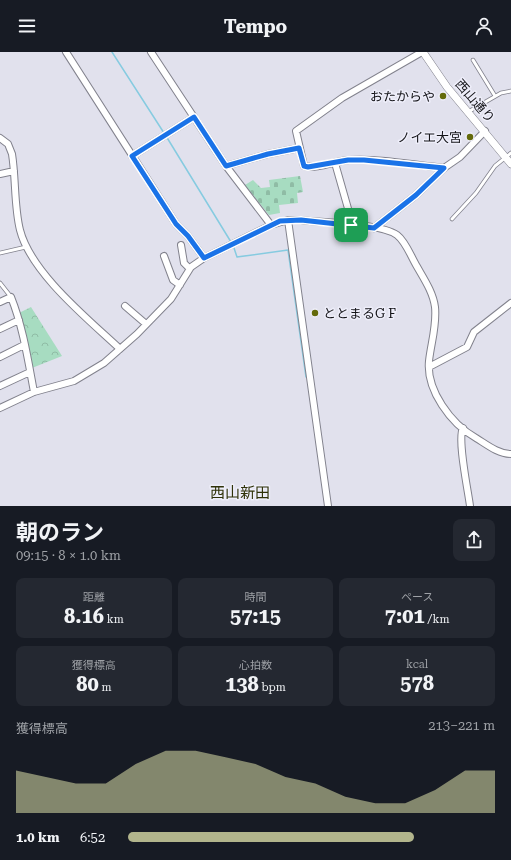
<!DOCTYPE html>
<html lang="ja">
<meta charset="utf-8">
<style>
body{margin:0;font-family:"Roboto Serif","Noto Sans JP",serif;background:#242831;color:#f1f3f6;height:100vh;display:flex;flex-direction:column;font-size:15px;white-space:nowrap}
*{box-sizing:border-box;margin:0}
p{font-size:13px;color:#9ea1a6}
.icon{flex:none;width:22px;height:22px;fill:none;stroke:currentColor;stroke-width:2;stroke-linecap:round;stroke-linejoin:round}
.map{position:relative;height:454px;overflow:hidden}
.details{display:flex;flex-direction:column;background:#171b24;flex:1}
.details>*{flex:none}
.pin{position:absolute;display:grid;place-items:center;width:34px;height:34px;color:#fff;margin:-17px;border-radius:8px;box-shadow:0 2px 6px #0006}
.round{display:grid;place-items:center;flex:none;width:42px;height:42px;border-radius:8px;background:#242831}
.summary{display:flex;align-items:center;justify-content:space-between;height:68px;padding:0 16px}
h1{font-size:22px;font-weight:700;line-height:30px}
.stats{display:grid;grid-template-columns:repeat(3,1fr);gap:6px;height:68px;padding:4px 16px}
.stats div{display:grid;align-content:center;border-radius:8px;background:#242831;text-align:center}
.stats b{font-size:20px;font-weight:700}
.stats small{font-size:11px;font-weight:400}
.stats p{font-size:11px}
.chart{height:112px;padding:8px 16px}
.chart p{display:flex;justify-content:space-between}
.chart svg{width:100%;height:72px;margin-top:4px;fill:#b2b58c;opacity:.7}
ul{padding:0 16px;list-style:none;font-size:13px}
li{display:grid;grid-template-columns:64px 48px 1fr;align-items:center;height:30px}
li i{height:10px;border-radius:5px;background:#b2b58c}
header{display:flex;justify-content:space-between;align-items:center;height:52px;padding:0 16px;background:#171b24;font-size:18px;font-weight:700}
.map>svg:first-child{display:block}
.forest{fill:url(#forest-crowns)}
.cemetery{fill:url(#cemetery-stones)}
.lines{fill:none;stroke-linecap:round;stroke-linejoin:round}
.stream{stroke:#86cbe0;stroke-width:1.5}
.service-casing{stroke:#82828d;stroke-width:4.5}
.minor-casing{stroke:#82828d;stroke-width:8}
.tertiary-casing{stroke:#82828d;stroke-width:8}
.service{stroke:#fff;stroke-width:3}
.minor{stroke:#fff;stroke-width:6}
.tertiary{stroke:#fff;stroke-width:7}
.route-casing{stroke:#fff;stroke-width:8}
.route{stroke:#1a73e8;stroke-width:5}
.poi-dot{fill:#646a0b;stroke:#eeeefa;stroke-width:1.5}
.labels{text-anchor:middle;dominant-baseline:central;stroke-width:3;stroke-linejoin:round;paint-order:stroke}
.poi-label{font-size:13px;fill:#141418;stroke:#eeeefa;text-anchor:end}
.street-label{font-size:13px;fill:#141418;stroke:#eeeefa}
.quarter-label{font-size:15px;fill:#2f3208;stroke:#eeeefa}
</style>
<header><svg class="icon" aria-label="menu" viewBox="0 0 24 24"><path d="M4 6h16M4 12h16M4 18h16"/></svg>Tempo<svg class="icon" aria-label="person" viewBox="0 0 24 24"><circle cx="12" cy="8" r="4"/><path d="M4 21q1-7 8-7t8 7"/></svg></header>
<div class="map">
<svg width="511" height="454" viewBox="0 0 511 454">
<defs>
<pattern id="forest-crowns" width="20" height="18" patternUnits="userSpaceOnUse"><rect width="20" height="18" fill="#a7dcc1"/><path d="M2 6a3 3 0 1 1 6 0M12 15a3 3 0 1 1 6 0" fill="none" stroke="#8fbca5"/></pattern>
<pattern id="cemetery-stones" width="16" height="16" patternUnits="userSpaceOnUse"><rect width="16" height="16" fill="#a7dcc1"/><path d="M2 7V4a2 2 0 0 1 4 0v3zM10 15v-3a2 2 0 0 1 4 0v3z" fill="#8fbca5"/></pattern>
</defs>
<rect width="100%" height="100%" fill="#e1e1ed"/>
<path class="forest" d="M31,255L62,304L32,316L19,261Z"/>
<path class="cemetery" d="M300,124L303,140L297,141L298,151L279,153L280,161L269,163L245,133L253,128L261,136L270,135L269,128Z"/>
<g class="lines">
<path class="stream" d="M112,0L164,81
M166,84L231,190
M233,193L237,205L288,198L306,325"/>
<defs>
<path id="service" d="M473,8L495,44
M468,60L501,41L511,39
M452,167L476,141L495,114L511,101
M0,201L26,195
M0,231L11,245"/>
<path id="minor" d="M66,0L176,172L188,184L204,206
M151,0L226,114L271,173
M422,0L342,46L296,79L304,114C319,117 334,109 349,108C380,106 413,113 444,116
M0,86L8,92L12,102C16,127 14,154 20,178C31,221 88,267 120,297
M132,104L194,65
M335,111L351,167V173
M226,114L268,102L299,96
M0,122L14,119
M288,168L328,454
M374,176L416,143L444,116L460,105L485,79
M181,193L184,211L189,216
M164,204L173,228L180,233
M0,250L11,245C23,275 28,308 34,340
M125,254L146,272
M0,277L19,268
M0,305L24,293
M429,315L467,295L474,280L511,251
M0,334L30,320
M0,356L34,340L74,329L104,311L137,282L171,247L191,215L204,206L271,173L288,168H301C324,171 380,171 397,183C405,189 410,202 415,211C422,224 433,239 435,255C437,273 431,291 429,309C426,338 451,372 476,386C486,392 498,402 511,402
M463,376C457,387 468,438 470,454"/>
<path id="tertiary" d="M423,0L447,35L511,112"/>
</defs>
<use href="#service" class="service-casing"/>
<use href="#minor" class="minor-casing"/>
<use href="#tertiary" class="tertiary-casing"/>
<use href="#service" class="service"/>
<use href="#minor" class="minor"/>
<use href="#tertiary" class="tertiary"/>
</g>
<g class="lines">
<defs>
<path id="route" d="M194,65L226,114L268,102L299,96L304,114L308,115L348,108H364L444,116L416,143L374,176L301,168L280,169L204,206L188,184L176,172L132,104Z"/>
</defs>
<use href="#route" class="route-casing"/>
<use href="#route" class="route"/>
</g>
<g class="poi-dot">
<circle cx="443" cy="44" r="4"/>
<circle cx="470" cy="85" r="4"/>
<circle cx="315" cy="261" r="4"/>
</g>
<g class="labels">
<g class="poi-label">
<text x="435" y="44">おたからや</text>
<text x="462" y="85">ノイエ大宮</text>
<text x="323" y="261" text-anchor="start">ととまるG F</text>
</g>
<g class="street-label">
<text transform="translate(475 49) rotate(49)">西山通り</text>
</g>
<g class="quarter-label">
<text x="240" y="441">西山新田</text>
</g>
</g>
</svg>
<div class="pin" style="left:351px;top:173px;background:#1e9e55"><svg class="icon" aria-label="arrive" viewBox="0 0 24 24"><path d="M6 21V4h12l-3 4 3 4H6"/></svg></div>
</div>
<section class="details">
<div class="summary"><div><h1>朝のラン</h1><p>09:15 · 8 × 1.0 km</p></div><a class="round"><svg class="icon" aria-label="share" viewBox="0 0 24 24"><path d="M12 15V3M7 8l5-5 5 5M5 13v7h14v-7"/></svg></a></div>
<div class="stats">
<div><p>距離</p><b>8.16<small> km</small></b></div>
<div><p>時間</p><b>57:15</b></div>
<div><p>ペース</p><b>7:01<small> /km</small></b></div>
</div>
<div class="stats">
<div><p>獲得標高</p><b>80<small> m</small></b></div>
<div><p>心拍数</p><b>138<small> bpm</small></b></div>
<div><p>kcal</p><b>578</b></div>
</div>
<div class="chart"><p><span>獲得標高</span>213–221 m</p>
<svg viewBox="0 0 160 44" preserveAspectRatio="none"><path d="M0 44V18L10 22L20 26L30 26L40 14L50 6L60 6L70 10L80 14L90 22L100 26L110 34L120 38L130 38L140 30L150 18L160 18V44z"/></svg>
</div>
<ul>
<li><b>1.0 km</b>6:52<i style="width:78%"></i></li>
</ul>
</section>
